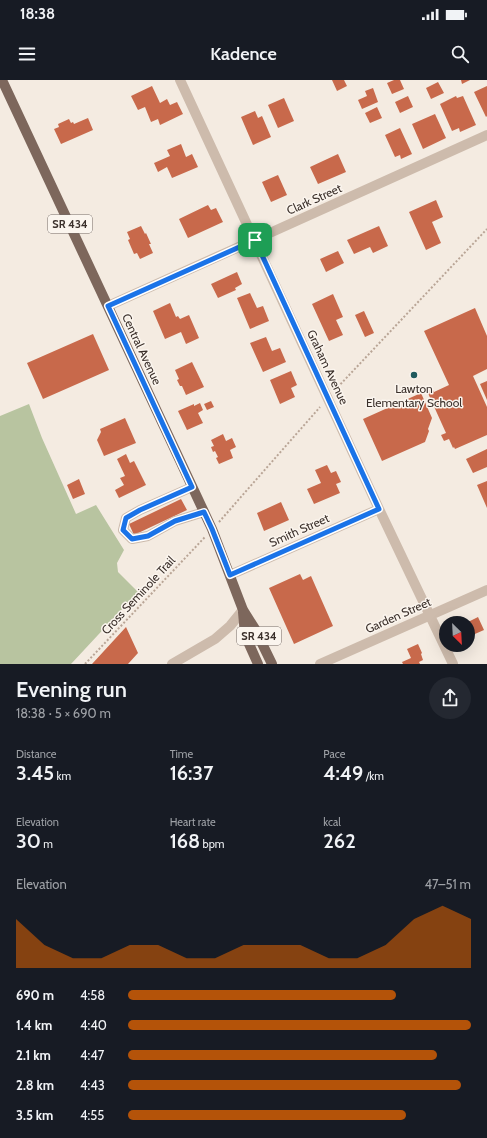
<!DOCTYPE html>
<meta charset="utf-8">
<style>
body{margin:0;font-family:Cabin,sans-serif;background:#242831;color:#f1f3f6;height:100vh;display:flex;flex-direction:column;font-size:15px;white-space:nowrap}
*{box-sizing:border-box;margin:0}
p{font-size:13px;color:#9ea1a6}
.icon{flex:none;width:22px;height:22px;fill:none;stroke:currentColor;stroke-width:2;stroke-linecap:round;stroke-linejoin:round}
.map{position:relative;height:584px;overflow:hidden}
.drawer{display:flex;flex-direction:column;background:#171b24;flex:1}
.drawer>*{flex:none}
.needle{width:26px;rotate:156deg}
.tools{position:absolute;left:439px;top:536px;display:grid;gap:8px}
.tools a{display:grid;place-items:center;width:36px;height:36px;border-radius:50%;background:#171b24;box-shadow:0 4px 16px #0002;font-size:20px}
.pin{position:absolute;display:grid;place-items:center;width:34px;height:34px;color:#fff;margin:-17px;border-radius:8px;box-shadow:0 2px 6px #0006}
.round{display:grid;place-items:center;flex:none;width:42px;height:42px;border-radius:21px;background:#242831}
.head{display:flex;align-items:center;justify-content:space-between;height:68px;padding:0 16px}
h1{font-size:22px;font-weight:600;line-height:30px}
.stats{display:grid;grid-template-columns:repeat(3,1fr);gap:6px;height:68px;padding:4px 16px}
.stats div{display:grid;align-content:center}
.stats b{font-size:20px;font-weight:600}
.stats small{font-size:11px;font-weight:400}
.stats p{font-size:11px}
.chart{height:112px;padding:8px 16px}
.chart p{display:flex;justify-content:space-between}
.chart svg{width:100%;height:72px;margin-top:4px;fill:#b45309;opacity:.7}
ul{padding:0 16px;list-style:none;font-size:13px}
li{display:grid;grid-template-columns:64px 48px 1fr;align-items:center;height:30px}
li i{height:10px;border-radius:5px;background:#b45309}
.status{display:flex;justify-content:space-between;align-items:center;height:28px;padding:0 20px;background:#171b24;direction:ltr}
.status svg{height:11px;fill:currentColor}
header{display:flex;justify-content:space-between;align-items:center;height:52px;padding:0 16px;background:#171b24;font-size:18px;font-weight:600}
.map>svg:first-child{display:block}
.green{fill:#b8c4a0}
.building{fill:#c8694b}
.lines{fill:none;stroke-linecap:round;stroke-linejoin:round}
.path{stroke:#b9a596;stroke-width:2;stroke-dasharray:2 2;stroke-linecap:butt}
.minor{stroke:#cdbbac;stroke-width:10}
.major{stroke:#7d675c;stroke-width:10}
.route-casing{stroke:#fff;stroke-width:8}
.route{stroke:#1a73e8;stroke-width:5}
.poi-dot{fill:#1f5a5e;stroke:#fbf5ee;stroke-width:1.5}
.labels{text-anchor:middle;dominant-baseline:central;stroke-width:3;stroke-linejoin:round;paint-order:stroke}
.shield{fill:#fbf5ee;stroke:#756b66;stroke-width:1}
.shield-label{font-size:11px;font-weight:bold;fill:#3b302b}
.street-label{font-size:12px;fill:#3b302b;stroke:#fbf5ee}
.poi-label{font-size:12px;fill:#3b302b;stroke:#fbf5ee}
</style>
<div class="status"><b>18:38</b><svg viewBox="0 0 49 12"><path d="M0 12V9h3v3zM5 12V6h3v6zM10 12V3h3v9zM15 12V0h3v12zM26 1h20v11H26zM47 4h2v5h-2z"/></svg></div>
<header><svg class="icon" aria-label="menu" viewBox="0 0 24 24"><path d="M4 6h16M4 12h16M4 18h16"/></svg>Kadence<svg class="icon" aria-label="search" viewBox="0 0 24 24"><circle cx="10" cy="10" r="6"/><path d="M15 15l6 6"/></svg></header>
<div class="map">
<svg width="487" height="584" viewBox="0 0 487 584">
<rect width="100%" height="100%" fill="#f4ebe1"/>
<path class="green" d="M29,324L42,358L76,434L96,425L124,470L117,483L118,492L138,512L71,584H0V336Z"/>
<path class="building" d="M332,0H344L347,6L337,11Z
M394,0H400L404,9L392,14L387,3Z
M461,0H470L462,4Z
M438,2L444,13L431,19L426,8Z
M152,6L160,23L167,19L170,25L177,22L183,34L160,45L158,39L151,42L145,27L138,30L131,16Z
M487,6V36L486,37L474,12Z
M373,8L378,22L362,29L358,20L367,16L365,11Z
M408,16L413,27L400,33L395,22Z
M456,16L457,18L463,16L476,45L460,52L459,48L452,51L440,24Z
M284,18L294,41L278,48L268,25Z
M377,27L382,38L370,43L365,33Z
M255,31L258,38L262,36L271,57L253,65L241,37Z
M435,34L446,58L423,69L412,44Z
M88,38L93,50L61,64L54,49L59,47L58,44L69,39L71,43L73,42L74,44Z
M400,48L412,74L401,79L400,75L395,77L385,55Z
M181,64L186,77L192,74L198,87L172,98L167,87L158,92L154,83L170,76L167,70Z
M338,74L346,92L318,104L310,87Z
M278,95L287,115L271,122L262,102Z
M436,120L443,137L432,142L441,163L426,170L409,132Z
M208,125L211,130L216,128L223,142L188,158L179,139Z
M141,146L145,154L146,153L151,164H149L153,173L140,179L137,173L134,174L128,160L130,159L127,152Z
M379,146L388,166L373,173L370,167L354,174L347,160Z
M338,171L344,183L326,192L320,179Z
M237,192L242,204L235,208L236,210L218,218L211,204Z
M250,213L257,228L263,226L269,241L250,249L237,218Z
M333,214L343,237L336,240L343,255L329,261L312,224Z
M170,223L176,237L178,236L180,239L189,235L199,258L186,264L181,252L165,259L153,231Z
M475,228L487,256V289L473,296L487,327V355L455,369L454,367L453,368L449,359L444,361L441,355L446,353L427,311L432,308L434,312L449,305L424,251Z
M364,231L374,253L365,257L355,235Z
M93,254L109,290L43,319L27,283Z
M266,257L272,271L280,268L286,282L263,292L250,263Z
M192,282L204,307L186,315L182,306H180L177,300L179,299L175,290Z
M291,291L297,305L291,308L295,317L280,324L270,300Z
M487,301V320L480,304Z
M421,313L432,338L428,349L429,351L425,362L382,381L363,339Z
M211,321L214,327L207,330L204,324Z
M200,323L203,330L198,333L203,343L187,350L178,331L194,324V326Z
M125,338L136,363L104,376L97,360L101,352L100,349Z
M223,354L226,361L232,358L236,367L230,370L233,378L219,384L216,378L218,377L215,371L213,372L211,367L214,366L211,360Z
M487,369V387L473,393L466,379Z
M126,374L130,383L134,381L146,405L119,418L115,410L124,405L120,398L125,396L117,379Z
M327,385L331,393L336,391L341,402L336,404L340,413L314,424L307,409L321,403L315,390Z
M79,399L85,414L73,419L67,405Z
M487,401V428L477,405Z
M181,419L187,430L134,455L129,444Z
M281,422L289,440L264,451L257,433Z
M300,494L303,500L311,496L333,546L294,564L269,508Z
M478,537L484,550L468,557V542Z
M126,547L138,573L128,584H92Z
M418,564L422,573L421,574L423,580L419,582L420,584H403L402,582L411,578L407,569Z"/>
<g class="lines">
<path class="path" d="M335,310L487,149
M219,442L320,327
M85,584L205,457"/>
<path class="minor" d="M180,0L379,429L453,584
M108,226L487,55
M192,407L140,430L126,438L123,450L132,459L148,456L175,441L204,432
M230,495L379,429
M172,584L215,559L230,546L243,530
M320,584L487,510"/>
<path class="major" d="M2,0L212,449L243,530L255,549L272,584
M243,532L245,555L258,584"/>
</g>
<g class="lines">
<defs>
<path id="route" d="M255,160L379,429L230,495L212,449L204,432L175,441L148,456L132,459L123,450L126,438L140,430L192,407L108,226Z"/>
</defs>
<use href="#route" class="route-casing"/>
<use href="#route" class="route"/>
</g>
<circle class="poi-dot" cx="414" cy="295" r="4"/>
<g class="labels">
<g class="shield">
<rect x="48" y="135" width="44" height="18" rx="3"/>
<rect x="237" y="547" width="44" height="18" rx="3"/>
</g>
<g class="shield-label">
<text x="70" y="144">SR 434</text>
<text x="259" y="556">SR 434</text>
</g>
<g class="street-label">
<text transform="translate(314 119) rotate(-24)">Clark Street</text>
<text transform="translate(142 269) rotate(65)">Central Avenue</text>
<text transform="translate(328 287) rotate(65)">Graham Avenue</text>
<text transform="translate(299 450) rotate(-24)">Smith Street</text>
<text transform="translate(138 515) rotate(-47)">Cross Seminole Trail</text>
<text transform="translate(398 535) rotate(-24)">Garden Street</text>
</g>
<g class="poi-label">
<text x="414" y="308">Lawton<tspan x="414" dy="14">Elementary School</tspan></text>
</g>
</g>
</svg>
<div class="tools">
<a><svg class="needle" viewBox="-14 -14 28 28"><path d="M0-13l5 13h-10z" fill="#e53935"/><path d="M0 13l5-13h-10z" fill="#9ea1a6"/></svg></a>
</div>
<div class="pin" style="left:255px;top:160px;background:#1e9e55"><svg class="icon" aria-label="arrive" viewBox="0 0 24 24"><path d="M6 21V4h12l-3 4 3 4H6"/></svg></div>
</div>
<section class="drawer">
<div class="head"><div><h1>Evening run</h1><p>18:38 · 5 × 690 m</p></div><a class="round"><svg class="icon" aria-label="share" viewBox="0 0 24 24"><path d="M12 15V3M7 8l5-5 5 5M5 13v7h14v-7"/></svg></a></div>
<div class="stats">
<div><p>Distance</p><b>3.45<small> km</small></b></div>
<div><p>Time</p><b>16:37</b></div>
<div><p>Pace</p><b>4:49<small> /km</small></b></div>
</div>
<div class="stats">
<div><p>Elevation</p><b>30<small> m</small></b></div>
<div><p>Heart rate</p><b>168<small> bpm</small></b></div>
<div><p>kcal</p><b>262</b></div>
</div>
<div class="chart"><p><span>Elevation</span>47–51 m</p>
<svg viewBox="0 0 160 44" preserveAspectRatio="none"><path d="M0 44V14L10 30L20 38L30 38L40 30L50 30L60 38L70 38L80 30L90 30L100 30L110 38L120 38L130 30L140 14L150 6L160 14V44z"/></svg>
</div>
<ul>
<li><b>690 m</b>4:58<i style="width:78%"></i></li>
<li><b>1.4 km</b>4:40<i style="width:100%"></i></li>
<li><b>2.1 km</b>4:47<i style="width:90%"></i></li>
<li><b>2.8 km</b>4:43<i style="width:97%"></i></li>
<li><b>3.5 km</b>4:55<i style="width:81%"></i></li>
</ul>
</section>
